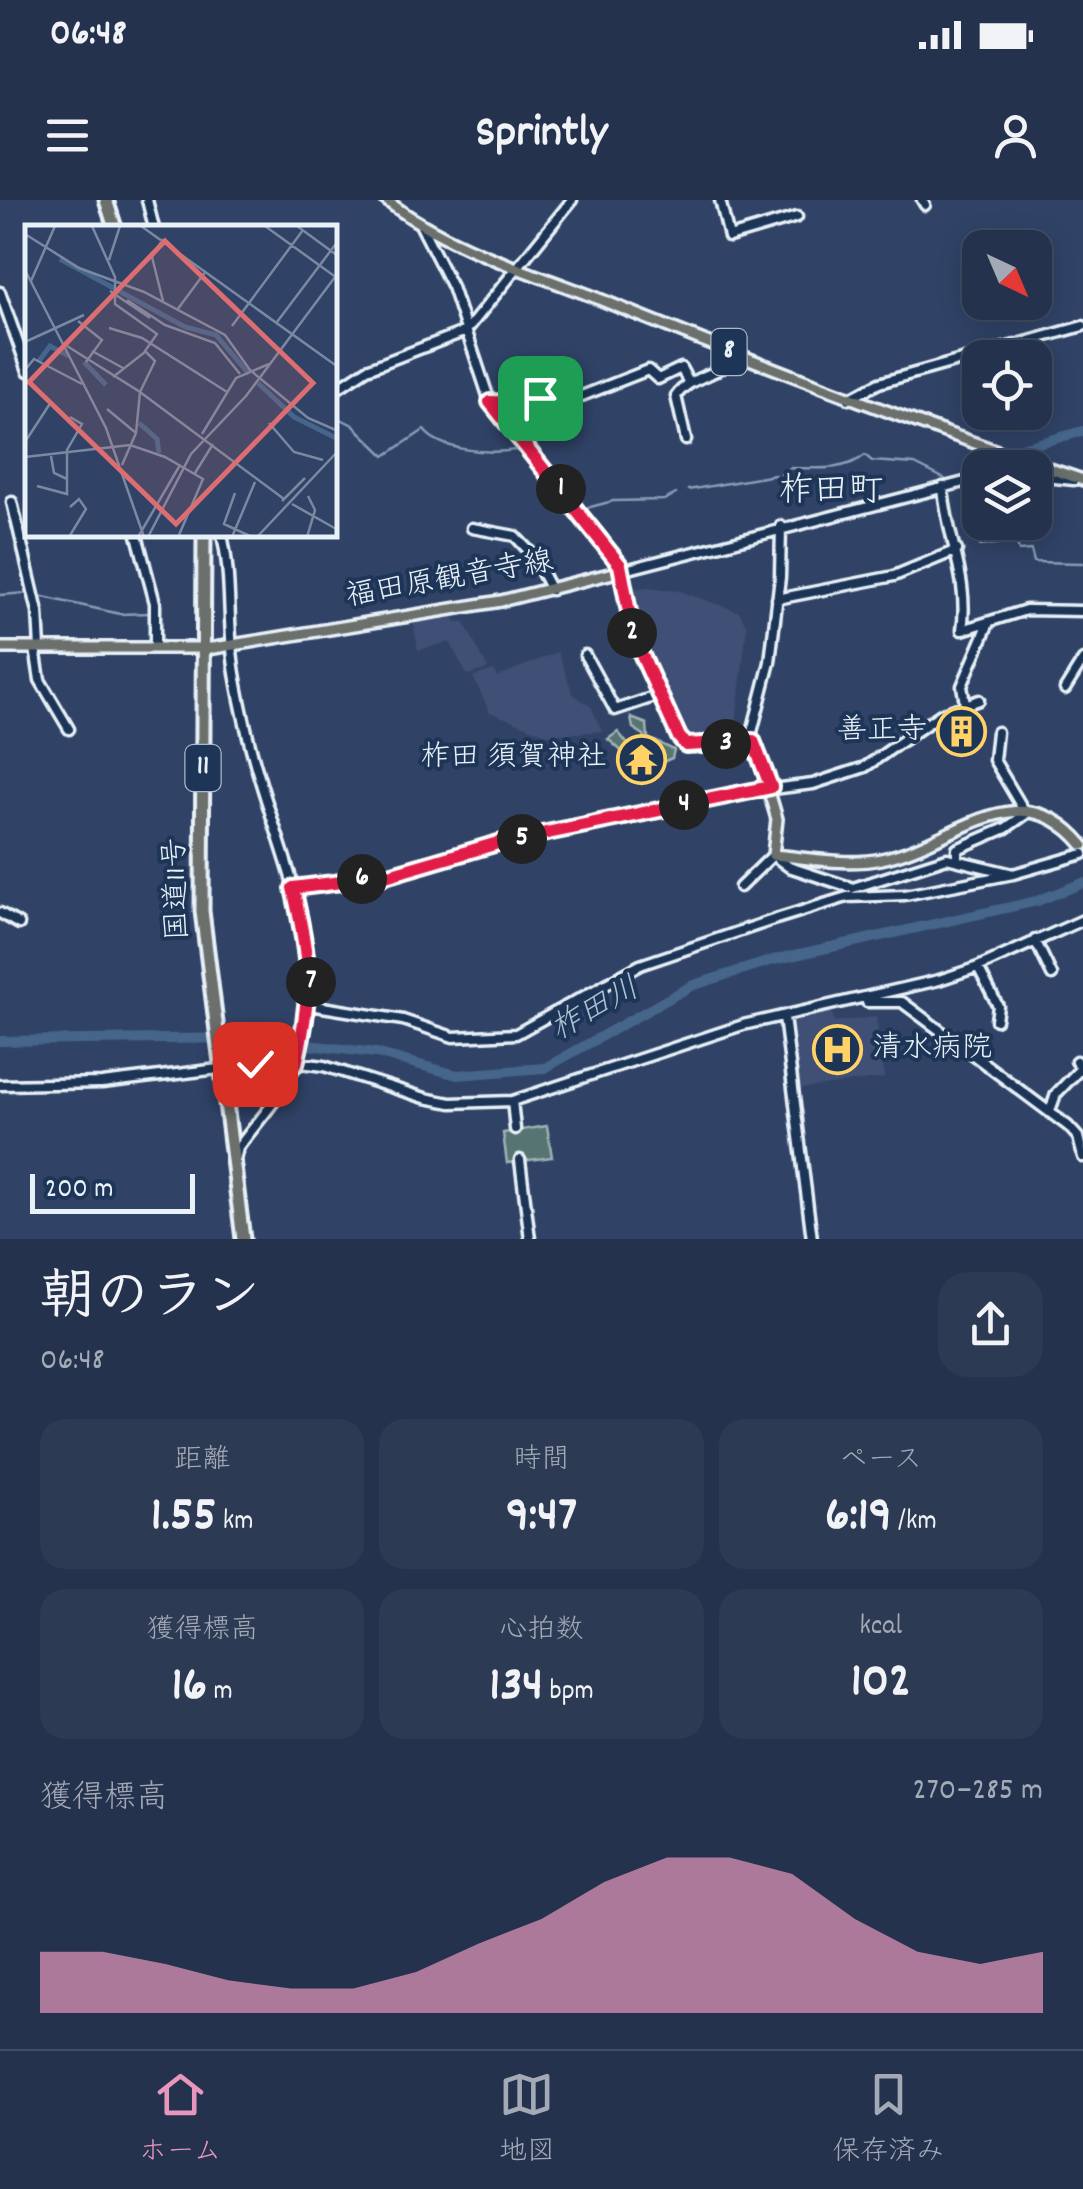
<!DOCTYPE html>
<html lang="ja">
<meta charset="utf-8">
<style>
body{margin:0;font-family:Dekko,"Klee One",sans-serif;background:#2c3a54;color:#f1f3f6;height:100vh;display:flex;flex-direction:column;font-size:38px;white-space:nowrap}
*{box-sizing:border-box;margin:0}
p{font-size:32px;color:#a3aab6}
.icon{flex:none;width:55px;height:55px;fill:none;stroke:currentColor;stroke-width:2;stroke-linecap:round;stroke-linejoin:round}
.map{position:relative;height:1039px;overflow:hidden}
.drawer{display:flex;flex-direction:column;background:#24324d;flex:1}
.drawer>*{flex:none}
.needle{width:65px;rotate:136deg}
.fabs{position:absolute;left:962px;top:30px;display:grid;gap:20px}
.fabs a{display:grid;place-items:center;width:90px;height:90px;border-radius:20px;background:#24324d;box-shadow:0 5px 25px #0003,0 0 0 2px #414d65;font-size:50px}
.scale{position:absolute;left:30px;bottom:25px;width:165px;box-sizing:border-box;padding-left:10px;border:5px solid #e8f1f8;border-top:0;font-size:28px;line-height:35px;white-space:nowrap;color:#e8f1f8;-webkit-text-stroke:8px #1d3557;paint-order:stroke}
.pin{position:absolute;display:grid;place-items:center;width:85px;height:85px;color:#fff;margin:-42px;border-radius:20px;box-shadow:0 5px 15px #0006}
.km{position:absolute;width:50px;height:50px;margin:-25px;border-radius:50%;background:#222;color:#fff;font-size:28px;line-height:50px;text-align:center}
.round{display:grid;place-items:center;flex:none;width:105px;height:105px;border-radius:30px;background:#2c3a54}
.head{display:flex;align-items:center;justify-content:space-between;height:170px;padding:0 40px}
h1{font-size:55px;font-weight:700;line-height:75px}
.metrics{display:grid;grid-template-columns:repeat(3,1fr);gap:15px;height:170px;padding:10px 40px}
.metrics div{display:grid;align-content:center;border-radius:25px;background:#2c3a54;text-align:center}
.metrics b{font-size:50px;font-weight:700}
.metrics small{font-size:28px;font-weight:400}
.metrics p{font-size:28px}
.chart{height:280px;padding:20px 40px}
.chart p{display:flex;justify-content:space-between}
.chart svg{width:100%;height:180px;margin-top:10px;fill:#e797bd;opacity:.7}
.status{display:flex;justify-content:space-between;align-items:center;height:70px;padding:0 50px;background:#24324d;direction:ltr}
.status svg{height:28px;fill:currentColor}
header{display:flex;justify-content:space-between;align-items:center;height:130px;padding:0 40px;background:#24324d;font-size:45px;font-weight:700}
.tabs{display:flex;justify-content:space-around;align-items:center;height:140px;border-top:2px solid #414d65;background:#24324d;font-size:28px;color:#a3aab6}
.tabs a{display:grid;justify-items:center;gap:5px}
.tabs .active{color:#e797bd}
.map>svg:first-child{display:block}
.built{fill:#405075}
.green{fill:#567472;stroke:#9fb2b5;stroke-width:2.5}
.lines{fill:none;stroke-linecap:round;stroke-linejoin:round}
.stream{stroke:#869db6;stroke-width:2.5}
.river{stroke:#45658a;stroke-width:10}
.minor-casing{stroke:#e8f1f8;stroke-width:15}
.major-casing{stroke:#e8f1f8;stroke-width:16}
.highway-casing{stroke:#e8f1f8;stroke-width:19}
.minor{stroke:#1d3557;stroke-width:8}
.major{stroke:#6c706d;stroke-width:9}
.highway{stroke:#6c706d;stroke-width:11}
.route-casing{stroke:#fff;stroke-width:20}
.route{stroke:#e11d48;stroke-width:12}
.labels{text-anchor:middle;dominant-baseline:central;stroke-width:8;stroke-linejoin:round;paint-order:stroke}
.shield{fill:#1d3557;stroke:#abb9c8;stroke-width:2.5}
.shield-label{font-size:28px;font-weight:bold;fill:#e8f1f8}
.street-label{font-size:30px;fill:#e8f1f8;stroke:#1d3557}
.poi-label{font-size:30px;fill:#e8f1f8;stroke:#1d3557;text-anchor:end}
.water-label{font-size:32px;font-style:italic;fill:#afc0d2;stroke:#1d3557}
.quarter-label{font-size:35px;fill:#e8f1f8;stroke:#1d3557}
.inset-river{fill:none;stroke:#45658a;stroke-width:5}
.inset-road{fill:none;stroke:#7a89a1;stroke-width:2.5}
.view{fill:#dc6e71;fill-opacity:0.15;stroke:#dc6e71;stroke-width:5}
.inset-edge{fill:none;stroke:#e8f1f8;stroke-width:5}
</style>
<div class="status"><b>06:48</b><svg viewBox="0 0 49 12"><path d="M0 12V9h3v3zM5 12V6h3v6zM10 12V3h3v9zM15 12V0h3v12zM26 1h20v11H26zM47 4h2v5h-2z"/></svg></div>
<header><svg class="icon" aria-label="menu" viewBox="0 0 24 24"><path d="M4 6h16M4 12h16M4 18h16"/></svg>Sprintly<svg class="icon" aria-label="person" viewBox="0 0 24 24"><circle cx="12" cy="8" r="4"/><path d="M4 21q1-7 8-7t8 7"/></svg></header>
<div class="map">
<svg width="1083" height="1039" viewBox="0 0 1083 1039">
<rect width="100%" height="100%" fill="#304367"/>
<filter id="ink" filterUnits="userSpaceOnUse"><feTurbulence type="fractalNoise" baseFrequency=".01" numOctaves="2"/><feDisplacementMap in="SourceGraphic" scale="20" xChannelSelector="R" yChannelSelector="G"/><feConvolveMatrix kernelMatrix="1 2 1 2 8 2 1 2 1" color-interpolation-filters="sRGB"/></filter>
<g filter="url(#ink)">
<path class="built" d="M649,387L679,391L739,412L747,426L734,539H688L634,424L629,389Z
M451,413L457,423L464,422L488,469L467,475L450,442L418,450L413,419Z
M558,452L573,494L591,507L602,531L549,535L490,512L473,477L494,470L497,477Z
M831,808L834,822L876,817L884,878L798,889L788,817Z"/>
<path class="green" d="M631,518L647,524L648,538L674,550L672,558L642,571L630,567L626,555L608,539L618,532L638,557L649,560L644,535L633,528Z
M547,926L552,957L507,963L503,933Z"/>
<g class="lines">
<path class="stream" d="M335,216L353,225L385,256L424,230C440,251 489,254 516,250L532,261L568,306
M781,274L790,268C813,268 845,272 865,255L872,261L915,264L945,279
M962,287L980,293
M688,290L775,275
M583,309L613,301L664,300L676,294
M980,346L1016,341L1019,351L1031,350L1034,362L1083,363
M0,395L28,393
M39,396L120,414L151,413"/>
<path class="river" d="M1018,249L1083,231
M0,841L249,838L376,853L457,875L545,868L691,786L773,760L1037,701L1083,683
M1062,917L1083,940"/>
<defs>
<path id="minor" d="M147,0L154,28
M720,0L729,37L797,17
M922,0L925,5
M421,26L452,87L490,202L601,338L621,371L980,278
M0,92L28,171
M335,190L367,169L466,131L572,0
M849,199L879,183L1083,126
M490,202L574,199L648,170L658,179L681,168L689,183
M686,240L676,196C692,174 720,177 736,155
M1035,276L1074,280
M943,287C946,336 970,379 962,430L1026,410L1083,411
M12,302L38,412L40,448
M472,328L515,336L532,354L551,390
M137,335L155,403V448
M222,335C231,373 228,411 232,449C234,477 241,505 247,532C270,638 340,757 295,866C283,895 256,923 238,948L235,960
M777,399L894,376L957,350
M35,448L40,480L69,529
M585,455L615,510L660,495
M1065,489L1083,460
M965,503L962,486L988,425
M750,540L770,462L780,377L781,326
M957,659V649L1006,628L1026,614L994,560L997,532
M740,687L773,655L789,667L853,688L947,658L1013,674L1083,654
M293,689L381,677L498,643L740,593L813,584L865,567L941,514L979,500
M0,713L19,724
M1035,740L1052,775
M978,767L998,806L996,820
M867,802H902L1068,926L1078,937L1083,957
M310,805L403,820L453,837L516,834L640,765L776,719L847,697L905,695L1013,674
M784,817L812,1039
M0,885L102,883L285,861L324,866L425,898L451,903L512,901L743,825L939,780L978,767L1083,720
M512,901L515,929
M1050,911L1056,894L1081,868L1076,861
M520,960L530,1039"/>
<path id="major" d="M386,0C447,48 528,71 599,99C759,164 919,226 1083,280
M0,448H214L501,401L621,371L634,438L682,542L702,547L750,540L755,544L777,619L773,655C808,658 847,666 881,659C953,645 1019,568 1083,645"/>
<path id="highway" d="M106,0L115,28
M204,335L202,711L243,1039"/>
</defs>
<use href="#minor" class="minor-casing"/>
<use href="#major" class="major-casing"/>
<use href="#highway" class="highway-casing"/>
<use href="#minor" class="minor"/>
<use href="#major" class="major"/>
<use href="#highway" class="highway"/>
</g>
</g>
<g class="lines" filter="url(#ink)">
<defs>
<path id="route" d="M255,864H296C313,790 310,762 293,688L382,677L498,643L771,587L753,541L686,545L679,537L634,438L620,365L490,202L530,204L540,198"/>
</defs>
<use href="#route" class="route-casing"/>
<use href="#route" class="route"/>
</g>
<defs>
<symbol id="building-ring" viewBox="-11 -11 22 22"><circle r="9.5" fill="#1d3557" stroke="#ffd166" stroke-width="1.5"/><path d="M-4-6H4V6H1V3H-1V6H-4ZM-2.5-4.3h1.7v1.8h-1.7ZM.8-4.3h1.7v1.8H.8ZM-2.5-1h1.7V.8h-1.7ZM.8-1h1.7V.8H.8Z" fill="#ffd166"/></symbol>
<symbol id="temple-ring" viewBox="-11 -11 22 22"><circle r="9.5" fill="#1d3557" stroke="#ffd166" stroke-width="1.5"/><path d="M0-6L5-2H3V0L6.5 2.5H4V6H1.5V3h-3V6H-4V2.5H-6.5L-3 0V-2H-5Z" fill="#ffd166"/></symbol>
<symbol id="hospital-ring" viewBox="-11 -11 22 22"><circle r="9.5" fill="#1d3557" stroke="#ffd166" stroke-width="1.5"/><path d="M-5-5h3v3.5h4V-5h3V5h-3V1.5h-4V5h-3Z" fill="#ffd166"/></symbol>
</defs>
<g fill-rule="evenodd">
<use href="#building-ring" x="934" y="504" width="55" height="55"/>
<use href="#temple-ring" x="614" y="532" width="55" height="55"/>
<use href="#hospital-ring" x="810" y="822" width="55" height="55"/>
</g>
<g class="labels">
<g class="shield">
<rect x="711.5" y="129" width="35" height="46" rx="8"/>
<rect x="185.5" y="545" width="35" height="46" rx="8"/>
</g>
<g class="shield-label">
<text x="729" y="152">8</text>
<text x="203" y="568">11</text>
</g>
<g class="street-label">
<text transform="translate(450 381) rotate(-10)">福田原観音寺線</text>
<text transform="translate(179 689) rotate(-92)">国道11号</text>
</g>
<g class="poi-label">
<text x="927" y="532">善正寺</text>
<text x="607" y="559">柞田 須賀神社</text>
<text x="872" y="850" text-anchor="start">清水病院</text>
</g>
<g class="water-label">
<text transform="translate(596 811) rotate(-29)">柞田川</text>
</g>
<g class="quarter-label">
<text x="831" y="293">柞田町</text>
</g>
</g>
<g transform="translate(25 25)">
<rect width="312" height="312" fill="#304367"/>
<path class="inset-river" d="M35,34L160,102L191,110L224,149M14,136L25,121L44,131M59,137L81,160M233,158L269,192L313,214M114,198L132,214L134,228"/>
<path class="inset-road" d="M67,1L90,52V79L132,109L120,126L130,136L115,167L259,274M116,1L313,142M240,1L312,53M272,1L313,31M0,9L54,43L119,67L200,110L225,145L283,193L313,206M84,35L95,1M0,45L81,203L119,312M6,56L30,1M85,66L125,93M102,75L140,100L190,118L215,149M138,76L127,32L138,14M152,85L181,46M53,96L77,115L61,137M252,97L313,16M207,101L278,5M84,103L117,113L202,167M0,117L59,90M42,121L115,167L111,208L97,240M67,126L98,143M0,145L9,134L57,159M88,152L120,127M82,184L111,208M244,198L269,227L298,235M177,209L211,153L244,139M0,217L26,177M26,231L29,248L42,254M0,232L105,220L140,232L178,254L154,310M170,248L188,219M12,261L42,269V225L57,199L45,192M210,268L199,299L227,312M257,276L280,253M267,279L313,305M44,312L61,284L54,274L45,282M113,312L155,240M123,312L166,229L221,171L313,48M207,312L230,257M232,312L313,226M282,312L290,285L283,271"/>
<path class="view" d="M140,16L288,158L151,299L4,157Z"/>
<rect width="312" height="312" class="inset-edge"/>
</g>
</svg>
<div class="fabs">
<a><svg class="needle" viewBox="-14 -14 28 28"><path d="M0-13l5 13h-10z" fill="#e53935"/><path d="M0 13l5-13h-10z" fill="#a3aab6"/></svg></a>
<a><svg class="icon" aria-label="locate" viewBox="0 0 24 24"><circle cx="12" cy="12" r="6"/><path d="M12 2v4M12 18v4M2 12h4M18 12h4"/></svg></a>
<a><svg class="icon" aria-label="layers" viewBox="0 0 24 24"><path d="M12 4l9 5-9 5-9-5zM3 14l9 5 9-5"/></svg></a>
</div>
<div class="scale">200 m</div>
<div class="pin" style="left:540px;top:198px;background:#1e9e55"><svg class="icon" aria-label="arrive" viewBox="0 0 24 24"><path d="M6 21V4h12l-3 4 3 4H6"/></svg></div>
<div class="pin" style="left:255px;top:864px;background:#d93025"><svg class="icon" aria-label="check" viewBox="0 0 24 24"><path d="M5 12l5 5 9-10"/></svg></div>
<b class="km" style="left:561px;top:289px">1</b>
<b class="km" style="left:632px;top:433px">2</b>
<b class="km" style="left:726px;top:544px">3</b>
<b class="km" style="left:684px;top:605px">4</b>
<b class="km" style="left:522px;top:639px">5</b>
<b class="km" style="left:362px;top:679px">6</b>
<b class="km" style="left:311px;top:782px">7</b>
</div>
<section class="drawer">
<div class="head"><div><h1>朝のラン</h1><p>06:48</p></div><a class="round"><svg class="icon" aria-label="share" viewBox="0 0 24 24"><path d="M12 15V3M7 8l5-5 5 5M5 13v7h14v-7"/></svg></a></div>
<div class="metrics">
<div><p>距離</p><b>1.55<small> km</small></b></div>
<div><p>時間</p><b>9:47</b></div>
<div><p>ペース</p><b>6:19<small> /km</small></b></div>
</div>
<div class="metrics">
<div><p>獲得標高</p><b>16<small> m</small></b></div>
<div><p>心拍数</p><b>134<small> bpm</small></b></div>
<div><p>kcal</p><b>102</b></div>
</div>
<div class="chart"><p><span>獲得標高</span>270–285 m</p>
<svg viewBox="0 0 160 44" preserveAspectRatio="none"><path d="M0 44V29L10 29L20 32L30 36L40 38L50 38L60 34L70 27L80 21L90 12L100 6L110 6L120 10L130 21L140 29L150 32L160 29V44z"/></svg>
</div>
</section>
<nav class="tabs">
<a class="active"><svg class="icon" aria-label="home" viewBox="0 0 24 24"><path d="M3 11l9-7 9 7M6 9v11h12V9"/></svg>ホーム</a>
<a><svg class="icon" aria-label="map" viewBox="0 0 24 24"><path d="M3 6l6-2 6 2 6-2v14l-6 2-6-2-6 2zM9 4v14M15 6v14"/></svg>地図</a>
<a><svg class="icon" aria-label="saved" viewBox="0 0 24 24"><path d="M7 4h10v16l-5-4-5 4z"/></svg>保存済み</a>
</nav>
